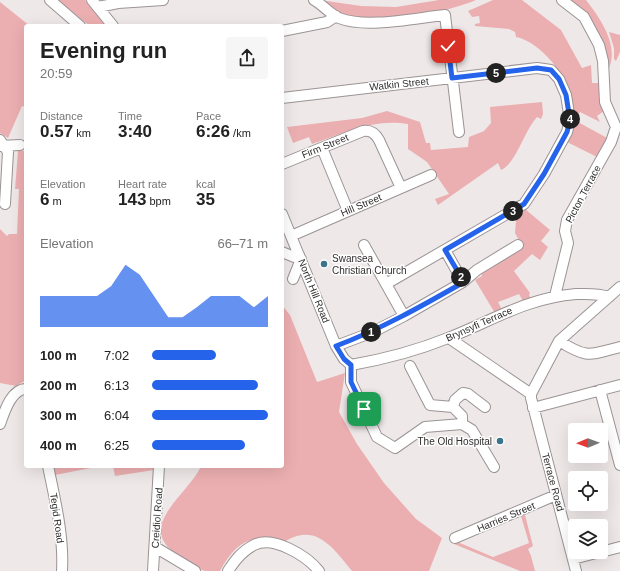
<!DOCTYPE html>
<meta charset="utf-8">
<style>
body{margin:0;font-family:Helvetica,sans-serif;background:#f6f6f6;color:#222;height:100vh;display:flex;flex-direction:column;font-size:15px;white-space:nowrap}
*{box-sizing:border-box;margin:0}
p{font-size:13px;color:#767676}
.icon{flex:none;width:22px;height:22px;fill:none;stroke:currentColor;stroke-width:2;stroke-linecap:round;stroke-linejoin:round}
.map{position:relative;flex:1;overflow:hidden}
.drawer{position:absolute;left:24px;top:24px;width:260px;height:444px;display:flex;flex-direction:column;background:#fff;border-radius:4px;box-shadow:0 4px 16px #0002}
.drawer>*{flex:none}
.needle{width:26px;rotate:269deg}
.controls{position:absolute;left:568px;top:423px;display:grid;gap:8px}
.controls a{display:grid;place-items:center;width:40px;height:40px;border-radius:4px;background:#fff;box-shadow:0 4px 16px #0002;font-size:20px}
.pin{position:absolute;display:grid;place-items:center;width:34px;height:34px;color:#fff;margin:-17px;border-radius:8px;box-shadow:0 2px 6px #0006}
.km{position:absolute;width:20px;height:20px;margin:-10px;border-radius:50%;background:#222;color:#fff;font-size:11px;line-height:20px;text-align:center}
.round{display:grid;place-items:center;flex:none;width:42px;height:42px;border-radius:4px;background:#f6f6f6}
.headline{display:flex;align-items:center;justify-content:space-between;height:68px;padding:0 16px}
h1{font-size:22px;font-weight:600;line-height:30px}
.stats{display:grid;grid-template-columns:repeat(3,1fr);gap:6px;height:68px;padding:4px 16px}
.stats div{display:grid;align-content:center}
.stats b{font-size:17px;font-weight:600}
.stats small{font-size:11px;font-weight:400}
.stats p{font-size:11px}
.chart{height:112px;padding:8px 16px}
.chart p{display:flex;justify-content:space-between}
.chart svg{width:100%;height:72px;margin-top:4px;fill:#2563eb;opacity:.7}
ul{padding:0 16px;list-style:none;font-size:13px}
li{display:grid;grid-template-columns:64px 48px 1fr;align-items:center;height:30px}
li i{height:10px;border-radius:5px;background:#2563eb}
.map>svg:first-child{display:block}
.green{fill:#ecafb1}
.lines{fill:none;stroke-linecap:round;stroke-linejoin:round}
.minor-casing{stroke:#9b9494;stroke-width:12}
.minor{stroke:#fff;stroke-width:10}
.route-casing{stroke:#fff;stroke-width:8}
.route{stroke:#2563eb;stroke-width:5}
.poi-dot{fill:#39758c;stroke:#fff;stroke-width:1.5}
.labels{text-anchor:middle;dominant-baseline:central;stroke-width:3;stroke-linejoin:round;paint-order:stroke}
.street-label{font-size:10px;fill:#302d2d;stroke:#fff}
.poi-label{font-size:10px;fill:#302d2d;stroke:#fff;text-anchor:start}
</style>
<div class="map">
<svg width="620" height="571" viewBox="0 0 620 571">
<rect width="100%" height="100%" fill="#efe8e8"/>
<path class="green" d="M57,0H85L106,26H90Z
M320,0L361,6L396,7L439,0H476C442,14 378,26 343,15C335,13 327,5 320,0Z
M493,0H522L561,30L582,68L591,65L592,83H601L604,111L597,116L600,122L580,112L576,121L609,139L599,158L565,141C567,128 571,114 571,101C570,77 539,41 516,37L515,32L509,29L475,26V24L480,23L479,16L472,17L468,11Z
M566,0H586C600,18 619,45 609,68L605,54Z
M0,2L30,26H26V107L22,106L8,138L0,133Z
M609,32L620,35V52L616,61L614,59V48Z
M542,102L543,114L541,119L537,117C524,131 516,164 501,170L498,163L438,205L435,199L449,194L427,162L408,149V124C374,118 344,133 312,144L309,137L293,143L287,127L362,118L387,111L420,122L426,143H430L431,150L468,147L469,137L484,131L491,123L490,107Z
M18,151H26V380L16,386L0,383V229L7,236L9,234H17L19,189H15Z
M525,209L550,230L541,241L548,247L540,260L532,254L514,271L530,293L529,295L532,300L524,303L519,294L498,302L502,310L495,313L475,280L482,276L481,273L522,246L515,233L516,220L512,215Z
M282,305L290,315L317,382L345,373L339,412L357,444L384,483L416,519L442,538L429,571H352C333,548 316,522 284,542C251,533 236,542 220,571C216,571 209,571 205,571C196,568 186,560 178,555C133,527 190,493 201,466H282Z
M54,466H101L55,475Z
M113,466H154V470L115,476Z
M525,515L533,546L528,549L531,556L535,571H520L454,544L459,541L460,543L493,557L529,543L521,516Z"/>
<g class="lines">
<defs>
<path id="minor" d="M50,0L80,26
M92,0L113,26
M314,0C323,5 330,14 339,18C367,29 415,18 445,15L459,132
M98,7L118,3L163,0
M282,31L327,22L336,16
M282,98L537,68L551,70L559,79L566,95L570,120L567,132L544,174L524,204L386,284
M0,140L8,152L5,204
M0,146L20,145
M322,148L348,211
M282,164L363,131C371,130 375,133 379,140L401,188
M282,214L336,346L344,359L351,365
M291,236L431,175
M364,245L404,316
M445,250L463,282
M282,252L294,257L299,255
M293,279L301,259
M555,296L568,243L565,231L567,220L611,142L616,127L605,102L603,61L599,45L584,17L562,0
M449,338L531,394
M559,341C588,359 589,355 620,347
M336,346L373,332L404,316L463,282L477,270L518,245
M351,365C385,359 416,351 448,338C492,321 526,298 576,294C588,294 597,293 609,297
M351,365V382L377,437L395,448L425,427L462,424
M410,366L430,405L453,407L462,416V424
M600,390L620,465
M453,407L455,400L463,393L468,394L485,407
M533,408L620,385
M0,424C4,413 11,389 26,389
M462,424L472,430L494,467
M48,466C55,500 64,536 62,571
M455,538L556,495
M155,547L195,571
M601,552L620,547
M573,559L600,552
M153,571L159,466
M228,571C235,560 242,551 254,545C273,535 307,556 319,571
M576,571L531,398V394L559,341L620,287"/>
</defs>
<use href="#minor" class="minor-casing"/>
<use href="#minor" class="minor"/>
</g>
<g class="lines">
<defs>
<path id="route" d="M364,409L351,382V365L344,359L336,346C381,329 422,306 464,282L445,250L524,204L544,174L567,132L570,120L566,95L559,79L551,70L537,68L452,78L448,46"/>
</defs>
<use href="#route" class="route-casing"/>
<use href="#route" class="route"/>
</g>
<g class="poi-dot">
<circle cx="324" cy="264" r="4"/>
<circle cx="500" cy="441" r="4"/>
</g>
<g class="labels">
<g class="street-label">
<text transform="translate(399 84) rotate(-6)">Watkin Street</text>
<text transform="translate(325 146) rotate(-22)">Firm Street</text>
<text transform="translate(583 194) rotate(-62)">Picton Terrace</text>
<text transform="translate(361 205) rotate(-23)">Hill Street</text>
<text transform="translate(314 291) rotate(68)">North Hill Road</text>
<text transform="translate(479 324) rotate(-24)">Brynsyfi Terrace</text>
<text transform="translate(553 482) rotate(75)">Terrace Road</text>
<text transform="translate(506 517) rotate(-23)">Harries Street</text>
<text transform="translate(57 518) rotate(82)">Tegid Road</text>
<text transform="translate(157 518) rotate(-86)">Creidiol Road</text>
</g>
<g class="poi-label">
<text x="332" y="258">Swansea<tspan x="332" dy="12">Christian Church</tspan></text>
<text x="492" y="441" text-anchor="end">The Old Hospital</text>
</g>
</g>
</svg>
<div class="controls">
<a><svg class="needle" viewBox="-14 -14 28 28"><path d="M0-13l5 13h-10z" fill="#e53935"/><path d="M0 13l5-13h-10z" fill="#767676"/></svg></a>
<a><svg class="icon" aria-label="locate" viewBox="0 0 24 24"><circle cx="12" cy="12" r="6"/><path d="M12 2v4M12 18v4M2 12h4M18 12h4"/></svg></a>
<a><svg class="icon" aria-label="layers" viewBox="0 0 24 24"><path d="M12 4l9 5-9 5-9-5zM3 14l9 5 9-5"/></svg></a>
</div>
<div class="pin" style="left:364px;top:409px;background:#1e9e55"><svg class="icon" aria-label="arrive" viewBox="0 0 24 24"><path d="M6 21V4h12l-3 4 3 4H6"/></svg></div>
<div class="pin" style="left:448px;top:46px;background:#d93025"><svg class="icon" aria-label="check" viewBox="0 0 24 24"><path d="M5 12l5 5 9-10"/></svg></div>
<b class="km" style="left:371px;top:332px">1</b>
<b class="km" style="left:461px;top:277px">2</b>
<b class="km" style="left:513px;top:211px">3</b>
<b class="km" style="left:570px;top:119px">4</b>
<b class="km" style="left:496px;top:73px">5</b>
<section class="drawer">
<div class="headline"><div><h1>Evening run</h1><p>20:59</p></div><a class="round"><svg class="icon" aria-label="share" viewBox="0 0 24 24"><path d="M12 15V3M7 8l5-5 5 5M5 13v7h14v-7"/></svg></a></div>
<div class="stats">
<div><p>Distance</p><b>0.57<small> km</small></b></div>
<div><p>Time</p><b>3:40</b></div>
<div><p>Pace</p><b>6:26<small> /km</small></b></div>
</div>
<div class="stats">
<div><p>Elevation</p><b>6<small> m</small></b></div>
<div><p>Heart rate</p><b>143<small> bpm</small></b></div>
<div><p>kcal</p><b>35</b></div>
</div>
<div class="chart"><p><span>Elevation</span>66–71 m</p>
<svg viewBox="0 0 160 44" preserveAspectRatio="none"><path d="M0 44V25L10 25L20 25L30 25L40 25L50 19L60 6L70 12L80 25L90 38L100 38L110 32L120 25L130 25L140 25L150 32L160 25V44z"/></svg>
</div>
<ul>
<li><b>100 m</b>7:02<i style="width:55%"></i></li>
<li><b>200 m</b>6:13<i style="width:91%"></i></li>
<li><b>300 m</b>6:04<i style="width:100%"></i></li>
<li><b>400 m</b>6:25<i style="width:80%"></i></li>
</ul>
</section>
</div>
